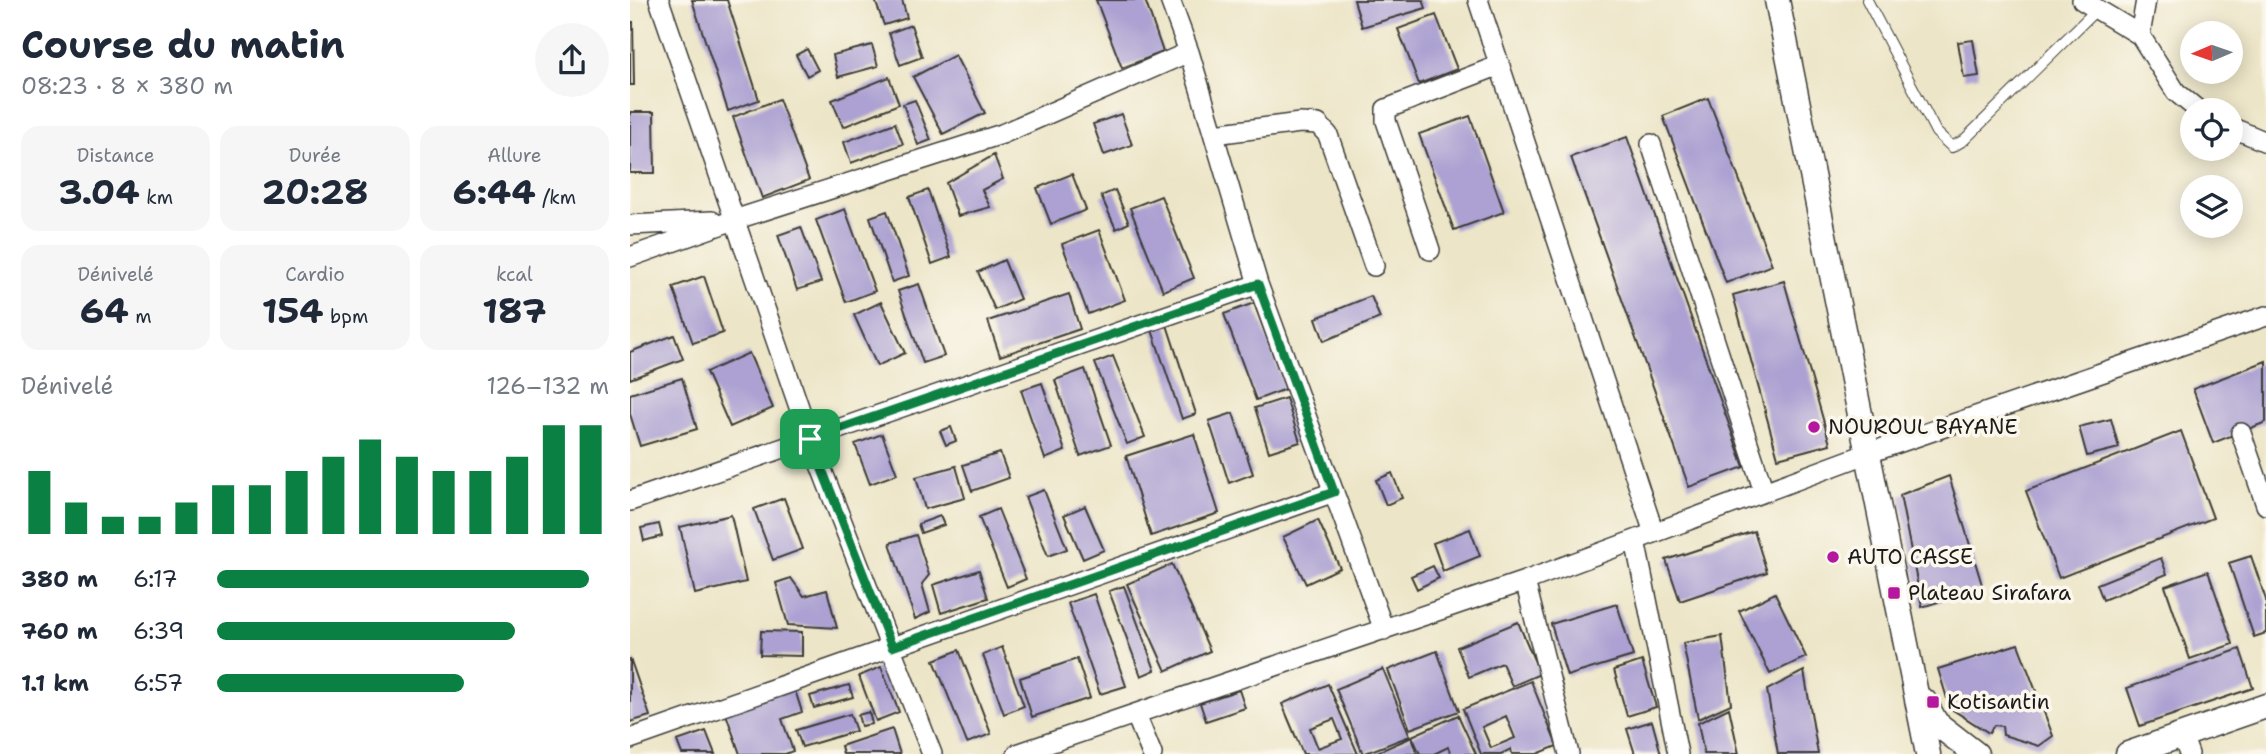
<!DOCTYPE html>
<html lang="fr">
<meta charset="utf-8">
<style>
body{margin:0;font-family:"Shantell Sans",sans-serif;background:#f6f6f7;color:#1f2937;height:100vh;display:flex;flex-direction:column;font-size:26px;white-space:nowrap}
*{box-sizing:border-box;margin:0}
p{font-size:23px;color:#747a83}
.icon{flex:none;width:38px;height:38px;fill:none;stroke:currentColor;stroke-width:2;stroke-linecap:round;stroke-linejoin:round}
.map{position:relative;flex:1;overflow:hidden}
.panel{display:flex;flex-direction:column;background:#fff;width:630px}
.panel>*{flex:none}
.needle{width:46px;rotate:268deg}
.controls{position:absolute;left:1550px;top:21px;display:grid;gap:14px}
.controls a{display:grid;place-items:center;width:63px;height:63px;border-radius:50%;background:#fff;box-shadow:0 4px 18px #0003;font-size:35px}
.pin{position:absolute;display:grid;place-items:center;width:60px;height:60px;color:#fff;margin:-30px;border-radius:14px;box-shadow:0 4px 10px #0006}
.round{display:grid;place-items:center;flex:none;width:74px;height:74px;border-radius:37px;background:#f6f6f7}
.summary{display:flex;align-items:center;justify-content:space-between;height:119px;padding:0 21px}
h1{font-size:38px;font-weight:700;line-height:52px}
.metrics{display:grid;grid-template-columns:repeat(3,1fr);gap:10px;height:119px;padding:7px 21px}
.metrics div{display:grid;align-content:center;border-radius:18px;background:#f6f6f7;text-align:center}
.metrics b{font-size:35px;font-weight:700}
.metrics small{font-size:19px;font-weight:400}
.metrics p{font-size:19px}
.chart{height:196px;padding:14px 21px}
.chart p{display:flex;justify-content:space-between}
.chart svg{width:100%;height:126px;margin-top:7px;stroke:#0b8043;stroke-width:6}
ul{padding:0 21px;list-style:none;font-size:23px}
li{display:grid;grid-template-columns:112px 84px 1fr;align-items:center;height:52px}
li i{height:18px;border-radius:9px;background:#0b8043}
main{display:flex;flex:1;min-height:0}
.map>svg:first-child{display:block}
.building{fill:#aca1d2;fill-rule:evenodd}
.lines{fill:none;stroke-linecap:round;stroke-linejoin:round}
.service-casing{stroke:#3b3a36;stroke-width:12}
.minor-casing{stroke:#3b3a36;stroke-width:22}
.tertiary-casing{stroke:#3b3a36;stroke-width:27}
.service{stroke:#fff;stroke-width:10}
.minor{stroke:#fff;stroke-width:19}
.tertiary{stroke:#fff;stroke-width:24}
.route-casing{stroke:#fff;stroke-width:14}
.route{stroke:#0b8043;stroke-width:9}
.poi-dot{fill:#b5179e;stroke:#fbf7ec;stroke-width:2.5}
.labels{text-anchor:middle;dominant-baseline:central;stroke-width:7;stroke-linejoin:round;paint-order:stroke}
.poi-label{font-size:21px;fill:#1c1c1c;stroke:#fbf7ec;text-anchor:start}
</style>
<main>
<section class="panel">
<div class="summary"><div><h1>Course du matin</h1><p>08:23 · 8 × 380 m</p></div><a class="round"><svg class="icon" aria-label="share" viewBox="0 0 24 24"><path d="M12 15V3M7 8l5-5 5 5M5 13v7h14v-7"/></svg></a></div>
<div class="metrics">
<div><p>Distance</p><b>3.04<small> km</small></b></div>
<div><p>Durée</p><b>20:28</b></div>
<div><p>Allure</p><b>6:44<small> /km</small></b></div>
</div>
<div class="metrics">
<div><p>Dénivelé</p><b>64<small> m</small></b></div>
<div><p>Cardio</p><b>154<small> bpm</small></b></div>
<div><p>kcal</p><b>187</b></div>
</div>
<div class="chart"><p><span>Dénivelé</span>126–132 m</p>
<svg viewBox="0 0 160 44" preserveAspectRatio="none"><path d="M5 44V22M15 44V33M25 44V38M35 44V38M45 44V33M55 44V27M65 44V27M75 44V22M85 44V17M95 44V11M105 44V17M115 44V22M125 44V22M135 44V17M145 44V6M155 44V6"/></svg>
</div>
<ul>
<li><b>380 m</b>6:17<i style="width:95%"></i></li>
<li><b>760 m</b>6:39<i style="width:76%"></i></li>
<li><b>1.1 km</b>6:57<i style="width:63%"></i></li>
</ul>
</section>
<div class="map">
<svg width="1636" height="754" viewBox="0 0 1636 754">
<rect width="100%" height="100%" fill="#fbf7ec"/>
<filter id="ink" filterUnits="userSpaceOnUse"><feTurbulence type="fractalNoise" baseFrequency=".0143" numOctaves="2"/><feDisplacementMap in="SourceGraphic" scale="14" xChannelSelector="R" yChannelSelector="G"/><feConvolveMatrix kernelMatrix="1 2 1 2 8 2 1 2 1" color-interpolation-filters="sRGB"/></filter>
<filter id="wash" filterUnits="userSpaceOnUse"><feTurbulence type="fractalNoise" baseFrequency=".00686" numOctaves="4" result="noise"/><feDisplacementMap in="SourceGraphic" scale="28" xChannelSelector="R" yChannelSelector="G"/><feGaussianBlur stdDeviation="1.57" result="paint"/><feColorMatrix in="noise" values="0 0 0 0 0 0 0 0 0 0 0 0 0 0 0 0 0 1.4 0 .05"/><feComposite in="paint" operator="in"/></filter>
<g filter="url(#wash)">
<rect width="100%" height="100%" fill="#ece5c7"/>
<g id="blocks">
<path class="building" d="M62,0H97L129,100L98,111Z
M245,0H272L277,18L254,25Z
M466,0H515L533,52L492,68Z
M724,0H793L796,8L732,27Z
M806,15L827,69L789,84L768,29Z
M0,22H3L4,85H0Z
M281,25L292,57L270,65L259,33Z
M1343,40L1349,76L1334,78L1328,42Z
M242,45L248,66L208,77L203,55Z
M177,49L188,70L177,76L166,55Z
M325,55L355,113L313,134L283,77Z
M259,77L269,104L213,127L202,100Z
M1078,98L1142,265L1096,283L1033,116Z
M149,99L179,180L132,198L103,117Z
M285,100L301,140L288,145L273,104Z
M0,112H24L25,173H0Z
M491,114L502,145L474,155L463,124Z
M840,116L874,212L824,230L789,134Z
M265,123L273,144L221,163L214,142Z
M997,137L1114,467L1059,487L941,157Z
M364,155L373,179L352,190L360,207L328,216L316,183Z
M442,174L456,210L421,224L407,188Z
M298,190L321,257L302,264L279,197Z
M485,190L499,223L486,229L471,196Z
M531,196L564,278L533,291L500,208Z
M215,209L245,291L216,302L186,220Z
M257,211L279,276L262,282L240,217Z
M171,227L191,282L167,290L148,235Z
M469,230L495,300L458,314L432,244Z
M374,260L390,299L365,310L348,272Z
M74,276L93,333L63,343L43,287Z
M1154,281L1200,444L1148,458L1103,295Z
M289,284L314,356L293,363L268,291Z
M439,294L450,329L370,356L358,321Z
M741,296L750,318L694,341L686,318Z
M251,302L275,353L247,366L224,315Z
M624,303L656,389L626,400L594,314Z
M537,325L566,414L552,419L522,330Z
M44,335L53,359L0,379V352Z
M119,353L143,408L100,427L76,372Z
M483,356L515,437L497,444L465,363Z
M1636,361V422L1583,443L1563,389Z
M455,369L481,445L450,456L425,380Z
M52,378L67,429L10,446L0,414V394Z
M412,383L435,451L415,459L391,390Z
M656,398L670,442L639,452L625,408Z
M603,413L623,474L599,483L579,421Z
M1481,419L1489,448L1457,456L1449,427Z
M321,427L326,441L316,445L310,431Z
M1551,431L1583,518L1429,578L1396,491Z
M252,434L267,474L240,484L225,444Z
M564,434L589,513L521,536L496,456Z
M370,453L379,478L342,491L333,465Z
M326,466L335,498L295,509L286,477Z
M762,473L772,498L756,505L746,480Z
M1319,476L1353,588L1292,607L1270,495Z
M414,490L437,549L418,556L395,497Z
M154,498L173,549L143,560L124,509Z
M455,506L474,550L453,559L434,515Z
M368,509L396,579L377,587L349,517Z
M101,515L116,582L65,594L50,527Z
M310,516L314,525L291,533L288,524Z
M688,520L710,568L676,584L653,537Z
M29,524L32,536L14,541L11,528Z
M840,529L850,556L813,571L803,543Z
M1124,531L1137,572L1050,601L1036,560Z
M286,535L299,575L292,584L300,612L285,619L260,543Z
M1621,556L1636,600V633L1624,637L1599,563Z
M1531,558L1537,574L1473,600L1467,584Z
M542,564L580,651L536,671L497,584Z
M803,566L809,578L787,589L781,576Z
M349,570L358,598L311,613L303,585Z
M1578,571L1603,644L1560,659L1535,586Z
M161,578L174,596L197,590L207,628L158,625L146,583Z
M494,586L525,670L511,676L479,591Z
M1145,593L1176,657L1140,674L1109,611Z
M464,594L496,686L470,694L438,603Z
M987,604L1003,656L937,676L921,624Z
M888,622L910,674L882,686L872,663L839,677L827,647Z
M131,631L172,632V656L130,655Z
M1092,636L1101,704L1068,719L1053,643Z
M1388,644L1423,736L1409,746L1373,735L1372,726L1364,725L1359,733L1320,708L1308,669Z
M372,647L394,706L374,714L353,655Z
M1610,649L1623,688L1510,726L1497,688Z
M329,650L361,734L337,743L304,660Z
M807,651L829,711L780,729L758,670Z
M0,658L20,716L0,722Z
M447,659L460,698L402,717L390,678Z
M1012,661L1026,707L997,716L984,670Z
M251,667L269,712L246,721L229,676Z
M753,669L780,736L733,754L706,689Z
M1174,671L1188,754H1148L1137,690Z
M901,681L927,746L907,754H882L881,749L871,754H851L833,709ZM876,716L885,738L861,748L852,727Z
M698,684L728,754H673L652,704ZM704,719L712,739L688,748L680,728Z
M219,685L223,697L184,708L180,696Z
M164,687L172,712L152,719L163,751L155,754H110L95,711Z
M609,690L615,708L576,721L570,703Z
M1099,708L1109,754H1074L1068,723Z
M239,712L242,724L231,726L228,715Z
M220,714L226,731L172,747L166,730Z
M828,715L846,754H821L818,747L804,754H790L782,736Z
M1022,721L1031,754H1005L997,729Z
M262,729L270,754H213L211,746Z
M76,731L85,754H52L47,741Z
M782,737L787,754H743Z"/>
</g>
</g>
<g filter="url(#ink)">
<use href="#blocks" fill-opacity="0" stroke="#3b3a36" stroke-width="2"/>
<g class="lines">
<defs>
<path id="service" d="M1237,0L1306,132L1322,147L1334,140L1467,9"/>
<path id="minor" d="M29,0L180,439L302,754
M540,0L559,52L628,284L754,630
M848,0L1024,533
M1452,0L1510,35L1546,92L1568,110
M1510,35L1516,0
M1601,127L1636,142
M584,134L670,123L688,124L698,135L744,266
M1021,144L1134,492
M0,225L82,221
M800,250L756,121V109L870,65
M0,257L104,220L372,134L559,52
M1611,433L1636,505
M0,501L628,284
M1005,540L1048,754
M895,581L939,754
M506,715L522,754
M1552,735L1559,754
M0,739L704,492
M387,754L895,581L1236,454L1636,316"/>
<path id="tertiary" d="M1147,0L1298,754
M1294,701L1306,723L1346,754
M1498,754L1636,706"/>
</defs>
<use href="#service" class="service-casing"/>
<use href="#minor" class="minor-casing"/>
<use href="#tertiary" class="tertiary-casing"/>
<use href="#service" class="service"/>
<use href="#minor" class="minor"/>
<use href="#tertiary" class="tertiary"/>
</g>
</g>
<g class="lines" filter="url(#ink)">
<defs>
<path id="route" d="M628,284L704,492L262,647L180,439Z"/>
</defs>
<use href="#route" class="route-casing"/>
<use href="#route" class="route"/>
</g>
<g class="poi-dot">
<circle cx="1184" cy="427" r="7"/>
<circle cx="1203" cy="557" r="7"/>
<rect x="1257" y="586" width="14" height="14" rx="3.5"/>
<rect x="1296" y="695" width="14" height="14" rx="3.5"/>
</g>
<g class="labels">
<g class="poi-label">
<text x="1198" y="427">NOUROUL BAYANE</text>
<text x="1217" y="557">AUTO CASSE</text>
<text x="1278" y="593">Plateau Sirafara</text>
<text x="1317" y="702">Kotisantin</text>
</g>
</g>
</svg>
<div class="controls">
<a><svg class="needle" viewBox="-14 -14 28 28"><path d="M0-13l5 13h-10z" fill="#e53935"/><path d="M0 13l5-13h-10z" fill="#747a83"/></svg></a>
<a><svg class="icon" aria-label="locate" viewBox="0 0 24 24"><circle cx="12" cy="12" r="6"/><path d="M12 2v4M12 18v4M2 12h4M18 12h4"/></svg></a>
<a><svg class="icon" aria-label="layers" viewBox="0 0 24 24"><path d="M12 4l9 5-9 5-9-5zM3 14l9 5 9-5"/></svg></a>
</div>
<div class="pin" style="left:180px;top:439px;background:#1e9e55"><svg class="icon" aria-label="arrive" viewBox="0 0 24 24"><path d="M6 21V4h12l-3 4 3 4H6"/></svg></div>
</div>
</main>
